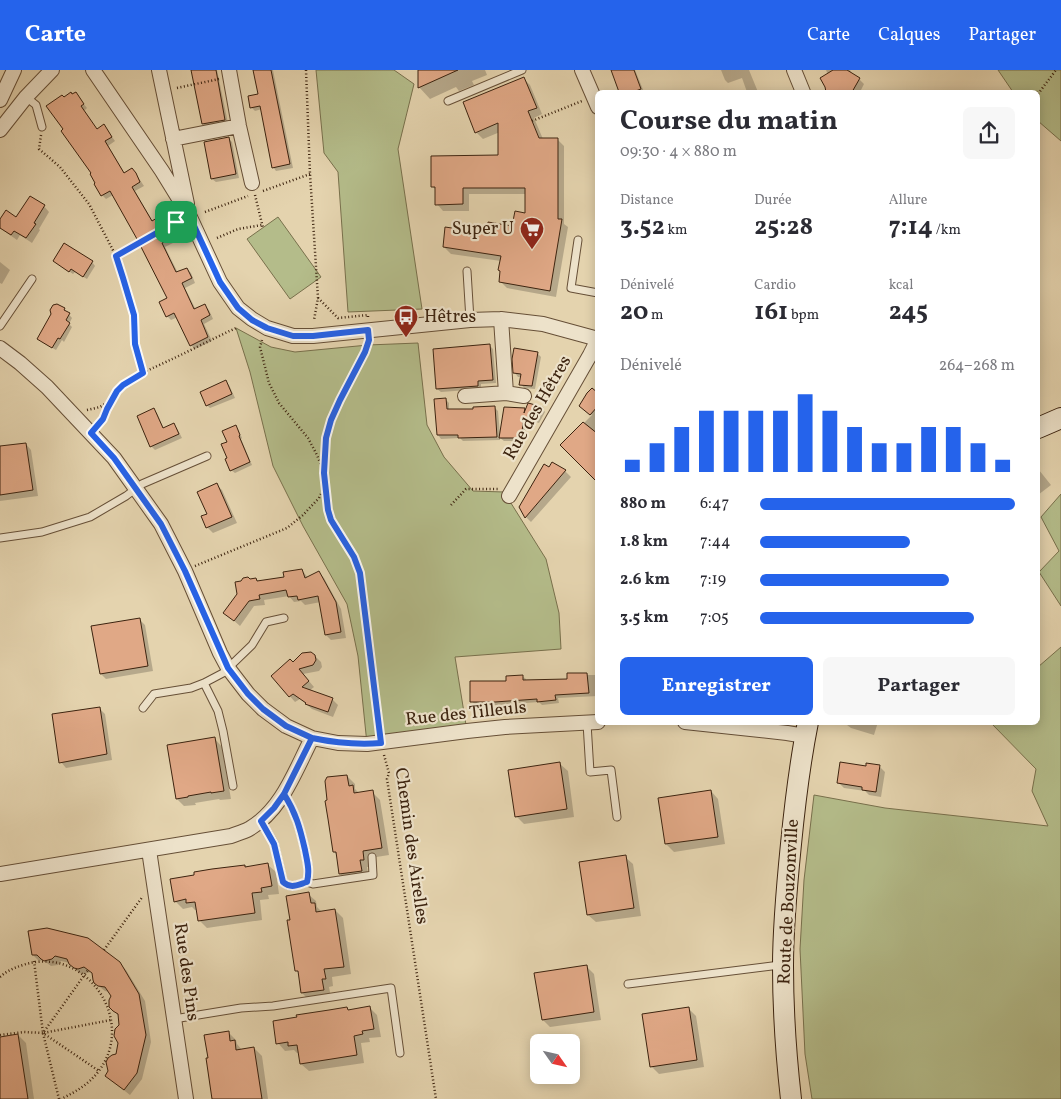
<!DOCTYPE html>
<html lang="fr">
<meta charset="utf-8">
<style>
body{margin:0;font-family:Vollkorn,serif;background:#f7f7f7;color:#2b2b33;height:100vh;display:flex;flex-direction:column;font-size:19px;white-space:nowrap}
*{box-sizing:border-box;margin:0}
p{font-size:16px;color:#7c7c81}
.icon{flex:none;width:28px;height:28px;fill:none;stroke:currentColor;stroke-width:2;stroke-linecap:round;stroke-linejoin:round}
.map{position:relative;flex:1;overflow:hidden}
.sheet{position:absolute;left:595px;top:20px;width:445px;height:635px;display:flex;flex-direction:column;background:#fff;border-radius:8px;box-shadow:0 2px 12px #0003}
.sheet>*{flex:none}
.needle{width:32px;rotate:124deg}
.buttons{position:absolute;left:530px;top:964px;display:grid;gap:10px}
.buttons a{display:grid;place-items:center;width:50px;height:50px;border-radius:8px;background:#fff;box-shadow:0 2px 12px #0003;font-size:25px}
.pin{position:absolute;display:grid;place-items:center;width:42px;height:42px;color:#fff;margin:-21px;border-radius:10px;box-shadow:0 2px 8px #0006}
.round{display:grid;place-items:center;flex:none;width:52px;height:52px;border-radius:8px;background:#f7f7f7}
.summary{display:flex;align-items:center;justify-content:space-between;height:85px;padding:0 25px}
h1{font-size:28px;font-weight:700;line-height:38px}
.figures{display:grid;grid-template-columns:repeat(3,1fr);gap:8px;height:85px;padding:5px 25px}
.figures div{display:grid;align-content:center}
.figures b{font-size:25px;font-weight:700}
.figures small{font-size:14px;font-weight:400}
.figures p{font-size:14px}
.chart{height:140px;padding:10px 25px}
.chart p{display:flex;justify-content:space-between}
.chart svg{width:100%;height:90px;margin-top:5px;stroke:#2563eb;stroke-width:6}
.cta{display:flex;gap:10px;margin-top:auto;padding:10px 25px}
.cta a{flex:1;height:58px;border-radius:8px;background:#2563eb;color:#fff;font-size:20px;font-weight:700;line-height:58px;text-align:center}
.cta a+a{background:#f7f7f7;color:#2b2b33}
ul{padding:0 25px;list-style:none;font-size:16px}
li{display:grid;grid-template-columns:80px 60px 1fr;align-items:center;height:38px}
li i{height:12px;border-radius:6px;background:#2563eb}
header{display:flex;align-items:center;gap:30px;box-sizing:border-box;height:70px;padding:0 25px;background:#2563eb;color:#fff}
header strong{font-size:24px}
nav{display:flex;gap:28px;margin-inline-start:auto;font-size:18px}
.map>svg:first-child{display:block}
.green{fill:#b4bc8a;stroke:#78704c}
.shadow{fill:#0003}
.building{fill:#e0a886;stroke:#3c230f}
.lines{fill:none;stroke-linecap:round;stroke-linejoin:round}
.lane-casing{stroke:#664f37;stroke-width:9}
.street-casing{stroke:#664f37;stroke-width:16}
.secondary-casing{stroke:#3c230f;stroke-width:22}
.path{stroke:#3c230f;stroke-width:2.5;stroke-dasharray:1 2.5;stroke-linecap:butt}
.lane{stroke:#ede2ca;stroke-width:7}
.street{stroke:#ede2ca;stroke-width:14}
.secondary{stroke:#ede2ca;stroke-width:20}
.route-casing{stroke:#fff;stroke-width:10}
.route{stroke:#2563eb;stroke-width:6}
.labels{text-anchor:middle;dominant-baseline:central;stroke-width:4.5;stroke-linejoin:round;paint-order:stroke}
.poi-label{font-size:18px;fill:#3c230f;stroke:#ede2ca;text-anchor:end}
.street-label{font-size:18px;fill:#3c230f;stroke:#ede2ca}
</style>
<header>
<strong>Carte</strong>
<nav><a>Carte</a><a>Calques</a><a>Partager</a></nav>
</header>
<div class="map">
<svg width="1061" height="1029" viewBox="0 0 1061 1029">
<rect width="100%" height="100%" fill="#e4d3ae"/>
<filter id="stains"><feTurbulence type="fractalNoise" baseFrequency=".004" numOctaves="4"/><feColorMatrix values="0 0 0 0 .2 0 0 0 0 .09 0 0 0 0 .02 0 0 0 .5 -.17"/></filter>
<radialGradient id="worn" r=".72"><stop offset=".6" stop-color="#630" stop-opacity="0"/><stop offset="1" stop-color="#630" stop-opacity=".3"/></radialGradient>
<path class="green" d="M316,0H394L414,14L398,79L422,239L348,242L338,102L324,83Z
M998,0H1061V71L1038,51V22H1013Z
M278,147L321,207L290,229L247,169Z
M236,258L271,277L295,282L368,275L418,273L427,355L444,387L473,421L504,422L546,489L559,543L561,579L455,587L467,661L367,674L358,586L347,534L303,456L273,396L250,302Z
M1061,424V536L1039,502L1059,481L1041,447Z
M1061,577V1029H812L805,984L800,879L804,810L814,725L885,738L1048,756L1032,721L1036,699L991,653L1038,652V597Z"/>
<path class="shadow" d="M192,0H217L228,53L206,57L203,54Z
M254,0H273L293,98L276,101L273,97L262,39L255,41L251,37L259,25Z
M419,0H485L487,5L472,11L474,15L459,21L456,17L430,29L419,17Z
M615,0H635L644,22H620L612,1Z
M721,0H749L758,22H747L742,8L728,13L725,10Z
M826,0H850L852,4L859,9L864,14L860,22H827L828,5Z
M524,9L530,15L542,44L534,48L543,69H557L564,76V154L568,157L556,227L507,218L500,211L501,191L451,184L444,177L513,158L526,145L527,124H469V141H443L437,134V121L432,116L500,87V62L483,69L476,62Z
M79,28L87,38L84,41L97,60L104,56L115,71L108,76L125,104H136L144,116L135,121L153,152L160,148L164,152L175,172L165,177L178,203L187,199L191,203L195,213L185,218L196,240L205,236L209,240L213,249L204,254L212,271L195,279L191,275L178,247L171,250L167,246L168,229L139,168L113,125L106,129L102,125L96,114L93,103L65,60L64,29Z
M228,68L232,72L239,108L216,112L212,109L205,73Z
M44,136L49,142L39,159L40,160L32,173L20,165L17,170L0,158V151L17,148Z
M54,191L92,192L95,196L87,209L75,202L73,204Z
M0,192L10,200L2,214L0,213Z
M57,235L64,239L72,248L69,254L72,257L64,272L62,270L56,280L42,272L38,269Z
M490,276L493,279L496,313L481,314V319L441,322L437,319Z
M537,283L541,287L535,319L524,318L521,314V307H518L515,303Z
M226,312L229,315L235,328L210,338L207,335Z
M598,319V412L562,375L592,345L584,340L595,322Z
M445,329L449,333V341L495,338L498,341L500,364L524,339L526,341L542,338L545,342L539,353L527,349L524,371H504L500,368V370L463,371L460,368L441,369L438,365Z
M154,340L157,343L164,359L174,355L177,358L182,368L155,380L151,376Z
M235,356L238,359L242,368L241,369L252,395L235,403L231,400L229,389L228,372Z
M26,374L31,380L38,426L0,431V377Z
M552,394L565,401L571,407L531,452L526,447Z
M1039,400L1051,415L1038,425V401Z
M217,415L222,420L237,453L213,463L208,458L203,447L208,445Z
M302,500L308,508L319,502L324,508L341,539L346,568L331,570L326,565L321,532L305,535L301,531L294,532L289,526L264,530L265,535L254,536L240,556L225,543L250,510L256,509L259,512L285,508Z
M139,549L145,555L153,601L106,609L101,604Z
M315,586L321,592L322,597L319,601L303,604L314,617L309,621L332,629L338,635L333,647L312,639L300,629L295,632L272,606L293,593Z
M568,605H598V626L558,628L559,633L542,635L539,632L499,635H475L472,631L507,612L522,606L526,609V611H569Z
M99,638L105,644L112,690L66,698L61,692Z
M848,652H878L874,665L851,658L847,655Z
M215,669L222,677L231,729L220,730L219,729L195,733L196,735L184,736L177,729Z
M560,694L568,701L574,747L524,754L516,746Z
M879,696L885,702L881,727L869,725L865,721L844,718L838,712L867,697Z
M347,706L355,714V719L360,724L372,722L380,730L389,785L370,788L372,797H367L369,809L348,812L340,804L337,785L334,782Z
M711,721L718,729L725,774L674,782L666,774Z
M625,787L633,794L641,846L596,852L588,845Z
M268,795L276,802L279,824L268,825L269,829L260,830L262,850L207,858L200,851L198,840H195L192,837L183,839L175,831L244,796L246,798Z
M308,824L316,831L317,837L322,842L335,840L343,848L351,904L332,907L333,916L329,917L331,928L310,931L302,923L299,903L296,900L291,851Z
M30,862L120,894L126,900L145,931L151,972L142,1009L130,1025L112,1011L117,985L120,956L119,946L114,941L113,926L110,922L105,921L95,913L93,904L91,902L84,904L79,903L70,893L61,891L58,895L51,896L43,890L39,891L33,885Z
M586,896L594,904L601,950L550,957L543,950Z
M370,938L377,945L381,967L369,968L370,972L361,973L364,993L309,1001L301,994L299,983H297L294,980L285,981L278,973L298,948Z
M688,938L696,946L704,997L659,1004L651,996Z
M228,962L236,970L237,974L242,980L254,978L262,986L268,1029H213Z
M18,965L26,973L34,1029H0V968Z"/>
<path class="building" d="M191,0H216L225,50L202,54Z
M253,0H271L290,94L272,98L260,36L250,38L248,26L258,24Z
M418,0H458L418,18Z
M611,0H634L641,19L633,22H619Z
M833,0H847L860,8L852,22H826L825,17L820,8Z
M524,7L537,38L528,41L539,68H558V149H562L550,221L499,212L500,201L498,200L501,186L443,177L445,157L486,163L488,152L512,156L515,141L525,143V118H463V134L435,135V117H431V86L498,85V53L475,63L463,32Z
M71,22L72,24L76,22L84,34L81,36L97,59L104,54L112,67L105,71L124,103L132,98L136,103L140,112L132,117L152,151L160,146L165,155L172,167L162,173L176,202L187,198L192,208L182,213L194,239L205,234L210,245L201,250L208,267L190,276L174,243L166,247L159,232L167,228L137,169L110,121L101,126L94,114L95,113L90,104L91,103L61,61L63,59L46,36L62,25L64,27Z
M229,67L236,104L211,109L204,72Z
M30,126L45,135L34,153L36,154L26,168L14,161L11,165L0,158V149L6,140L16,147Z
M64,173L93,191L83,207L71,199L69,202L53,191Z
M57,234L65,238L64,240L70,243L66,250L70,253L60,269L58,268L52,278L37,269L51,244L50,240L53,235Z
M490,274L493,310L478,311V316L436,319L433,279Z
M514,278L538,282L532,316L519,315L521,304L513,303L512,289Z
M226,310L232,324L206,336L200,322Z
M592,318L598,323V336L590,345L579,336L587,323Z
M446,328L447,339H473V337L495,336L497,367L458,368V365H437L434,329Z
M528,333L543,337L535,350L524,347L521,368H499L504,337L525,338L524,343Z
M154,338L163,358L174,353L179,364L150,377L137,346Z
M583,352L598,364V413L560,375Z
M236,355L240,365L239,366L250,392L230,401L225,389L227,388L221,374L227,372L222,361Z
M26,373L33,420L0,425V376Z
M552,392L566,400L525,448L519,437L544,394L549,397Z
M217,413L232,447L206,458L201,446L207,444L197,422Z
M302,499L305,508L319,501L336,532L341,562L325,565L318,526L298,530L297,526L288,527L286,520L259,525L260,529L249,531L234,551L223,543L237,524L235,512L241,511L243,508L248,507L250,509L256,508L257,511L284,507L283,502Z
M140,548L148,596L100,604L91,556Z
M311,582L315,585L316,590L313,595L299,599L309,611L302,617L333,628L328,642L305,634L306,633L293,624L289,627L271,606L290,589L293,592L302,583Z
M567,603H587L589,623L555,625L556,630L537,632V629L495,632H470V611H506V606L523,605V610L567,609Z
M100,637L107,684L59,693L52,644Z
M215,667L224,721L211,723V722L188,726V727L176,729L167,675Z
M560,692L567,739L515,747L508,700Z
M840,692L866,696V693L880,695L876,722L862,720V717L837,713Z
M347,705L349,716L353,715L354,723L373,720L382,778L363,781L364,790H360L362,801L339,804L336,782H333L328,749L325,731L327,730L325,711L327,707Z
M711,720L718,767L665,774L658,728Z
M626,785L634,838L587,845L579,792Z
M268,793L272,816L261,818L262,822L252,823L255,843L198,851L195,832L186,833V829L174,832L170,809L194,805V802L212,799L245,795V797Z
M309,822L311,833H315L316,842L335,839L344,897L324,899L326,909H322L324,920L301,923L298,901H295L287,850H290L286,826Z
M47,858L88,868L120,892L139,924L146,965L137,1003L124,1020L105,1006L108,1001L106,992L108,988L112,985L116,984L118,973L114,966L115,959L119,955L118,944L113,941L109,937V930L111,926L105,917L98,916L94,913L93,910L92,903L84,897L78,899L74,898L69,894L67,889L55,886L52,889L44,891L41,889L37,885H32L28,861Z
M587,895L594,942L542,950L534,903Z
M370,936L374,959L362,961L363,964L354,966L357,985L300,994L297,975L288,976V972L276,974L273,951L297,947L296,945L329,940L347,937L348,940Z
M689,937L697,990L650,997L642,944Z
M229,961L230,971L235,970L236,980L254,977L262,1029H212L206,988H208L204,965Z
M18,964L28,1029H0V967Z"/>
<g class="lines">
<defs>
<path id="lane" d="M26,27L36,35L42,57
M448,31L522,0
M578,170L571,218L598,223
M467,201L470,250
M0,256L32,209
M0,468L42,462L90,447L126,426L142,414L207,386
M204,613L218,641L223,661L233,716
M143,638L154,624L191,618L204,613L223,603L252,575L266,552L284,548
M587,653L590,702L611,700L617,747
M261,751L274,773L283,812C291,819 297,815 307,812C310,800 307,791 305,780C300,758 296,743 284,724
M307,812L313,814L373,805L372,787
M628,914L780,895
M174,949L241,938L273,936L391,918L400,983"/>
<path id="street" d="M93,0L162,101L189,145L220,212L238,238L252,249L267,258L293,266H313L470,250L501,249L543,254L598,269
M159,0L187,134
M229,0L239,56L252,113
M582,0L598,37
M794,0L803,22
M0,30L14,0
M0,60L26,27L52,0
M173,69L239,56
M501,249L506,323
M0,278L20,293L47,317L114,388L161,454L185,501L220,583L228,598L248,624L263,639L286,656L312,668L338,673L367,674L467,661L505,657L598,652
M465,326L506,323L524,326
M509,426L590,285L598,269
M685,652L787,663L805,666
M149,780L186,1029
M0,804L231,766C236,764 243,762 249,759C282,740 295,701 312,668"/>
<path id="secondary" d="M1038,358L1061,348
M791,1029C786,985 783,940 783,896C783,855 787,814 791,774C795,733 800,692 808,652"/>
</defs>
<use href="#lane" class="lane-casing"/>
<use href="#street" class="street-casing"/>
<use href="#secondary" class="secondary-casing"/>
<path class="path" d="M306,0L310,104L318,228L314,250
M177,18L219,9
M1038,24L1056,0
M532,51L582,31
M41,65L39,79L60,97L89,134L116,186L123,208L134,245L135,274L143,303
M263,121L310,104
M255,125L263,158
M205,142L248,126
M217,168L238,159L262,155
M116,186L177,152
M318,228L338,248L368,245V249
M262,270L260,277L269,313L279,333L308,368L317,385L324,403L328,440L331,450L354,487L360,503L379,660
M87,340L100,337L111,330
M99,354C107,344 109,331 117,321C127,308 156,297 170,290C192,280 214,268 236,258
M324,402C325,390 324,378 326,367C333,336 351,309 365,282L368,274
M451,435L466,419H499
M195,496L287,458L303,445L319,428L325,415
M384,685L389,703L387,709L436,1029
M104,880L143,826
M34,891L43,963L111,950
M0,907C8,900 14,898 23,895C86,874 138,951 98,1002C88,1015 75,1022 61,1029
M0,965L24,962L43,963L99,1001
M59,1029L43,963L88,900"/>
<use href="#lane" class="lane"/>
<use href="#street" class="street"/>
<use href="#secondary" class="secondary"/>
</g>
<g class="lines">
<defs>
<path id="route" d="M176,152L116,186L123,208L134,245L135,274L143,303L123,315L117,321L107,339L103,349L91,363L114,388L161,454L185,501L228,598L248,624L263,639L286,656L312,668L284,724L274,738L261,751L274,774L283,812C291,819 297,815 307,812C310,800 307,791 305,780C300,758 296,743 284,724L312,668C336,673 356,675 381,673L360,503L354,487L331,450L328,440L324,403L326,368L331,350L340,330L365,282L369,270L368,260L313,266H293L267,258L252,250L238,238L220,212L189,145L176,152"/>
</defs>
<use href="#route" class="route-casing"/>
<use href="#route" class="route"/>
</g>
<defs>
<symbol id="supermarket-pin" viewBox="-11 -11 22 30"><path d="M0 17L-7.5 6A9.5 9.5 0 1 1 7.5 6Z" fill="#8f2418" stroke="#ede2ca"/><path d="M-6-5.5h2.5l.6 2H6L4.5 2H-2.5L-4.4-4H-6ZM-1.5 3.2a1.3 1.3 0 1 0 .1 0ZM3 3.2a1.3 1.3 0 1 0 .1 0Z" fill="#fff"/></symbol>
<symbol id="bus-pin" viewBox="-11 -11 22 30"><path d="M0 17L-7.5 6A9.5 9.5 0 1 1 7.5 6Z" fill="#8f2418" stroke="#ede2ca"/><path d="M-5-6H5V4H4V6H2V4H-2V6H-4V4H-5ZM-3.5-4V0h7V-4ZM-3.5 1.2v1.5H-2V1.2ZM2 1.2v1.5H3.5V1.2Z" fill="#fff"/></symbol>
</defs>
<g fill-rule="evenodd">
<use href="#supermarket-pin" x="518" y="145" width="28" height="38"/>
<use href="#bus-pin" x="392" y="233" width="28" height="38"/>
</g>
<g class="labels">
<g class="poi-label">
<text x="514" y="159">Super U</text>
<text x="424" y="247" text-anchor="start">Hêtres</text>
</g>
<g class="street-label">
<text transform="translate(538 338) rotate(-60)">Rue des Hêtres</text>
<text transform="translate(466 644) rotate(-6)">Rue des Tilleuls</text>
<text transform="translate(411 776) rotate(82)">Chemin des Airelles</text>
<text transform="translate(789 832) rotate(-87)">Route de Bouzonville</text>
<text transform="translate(186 902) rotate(82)">Rue des Pins</text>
</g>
</g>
<rect width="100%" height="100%" filter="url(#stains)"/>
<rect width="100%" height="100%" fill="url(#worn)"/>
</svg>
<div class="buttons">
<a><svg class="needle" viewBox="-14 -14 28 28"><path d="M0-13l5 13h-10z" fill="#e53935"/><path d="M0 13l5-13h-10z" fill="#7c7c81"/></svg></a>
</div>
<div class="pin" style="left:176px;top:152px;background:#1e9e55"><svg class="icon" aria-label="arrive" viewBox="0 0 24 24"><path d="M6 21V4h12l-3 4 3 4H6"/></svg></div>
<section class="sheet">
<div class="summary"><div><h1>Course du matin</h1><p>09:30 · 4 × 880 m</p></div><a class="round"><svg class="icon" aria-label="share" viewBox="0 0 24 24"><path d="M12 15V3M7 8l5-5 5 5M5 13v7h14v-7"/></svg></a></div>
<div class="figures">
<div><p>Distance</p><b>3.52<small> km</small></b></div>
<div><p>Durée</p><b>25:28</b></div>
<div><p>Allure</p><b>7:14<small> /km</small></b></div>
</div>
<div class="figures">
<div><p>Dénivelé</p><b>20<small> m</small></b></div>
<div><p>Cardio</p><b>161<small> bpm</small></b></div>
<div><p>kcal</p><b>245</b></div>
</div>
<div class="chart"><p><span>Dénivelé</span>264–268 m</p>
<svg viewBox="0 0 160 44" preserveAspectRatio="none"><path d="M5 44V38M15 44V30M25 44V22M35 44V14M45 44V14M55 44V14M65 44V14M75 44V6M85 44V14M95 44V22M105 44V30M115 44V30M125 44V22M135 44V22M145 44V30M155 44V38"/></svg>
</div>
<ul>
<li><b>880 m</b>6:47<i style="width:100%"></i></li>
<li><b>1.8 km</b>7:44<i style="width:59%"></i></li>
<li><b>2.6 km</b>7:19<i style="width:74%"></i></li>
<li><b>3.5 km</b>7:05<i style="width:84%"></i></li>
</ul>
<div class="cta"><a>Enregistrer</a><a>Partager</a></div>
</section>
</div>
